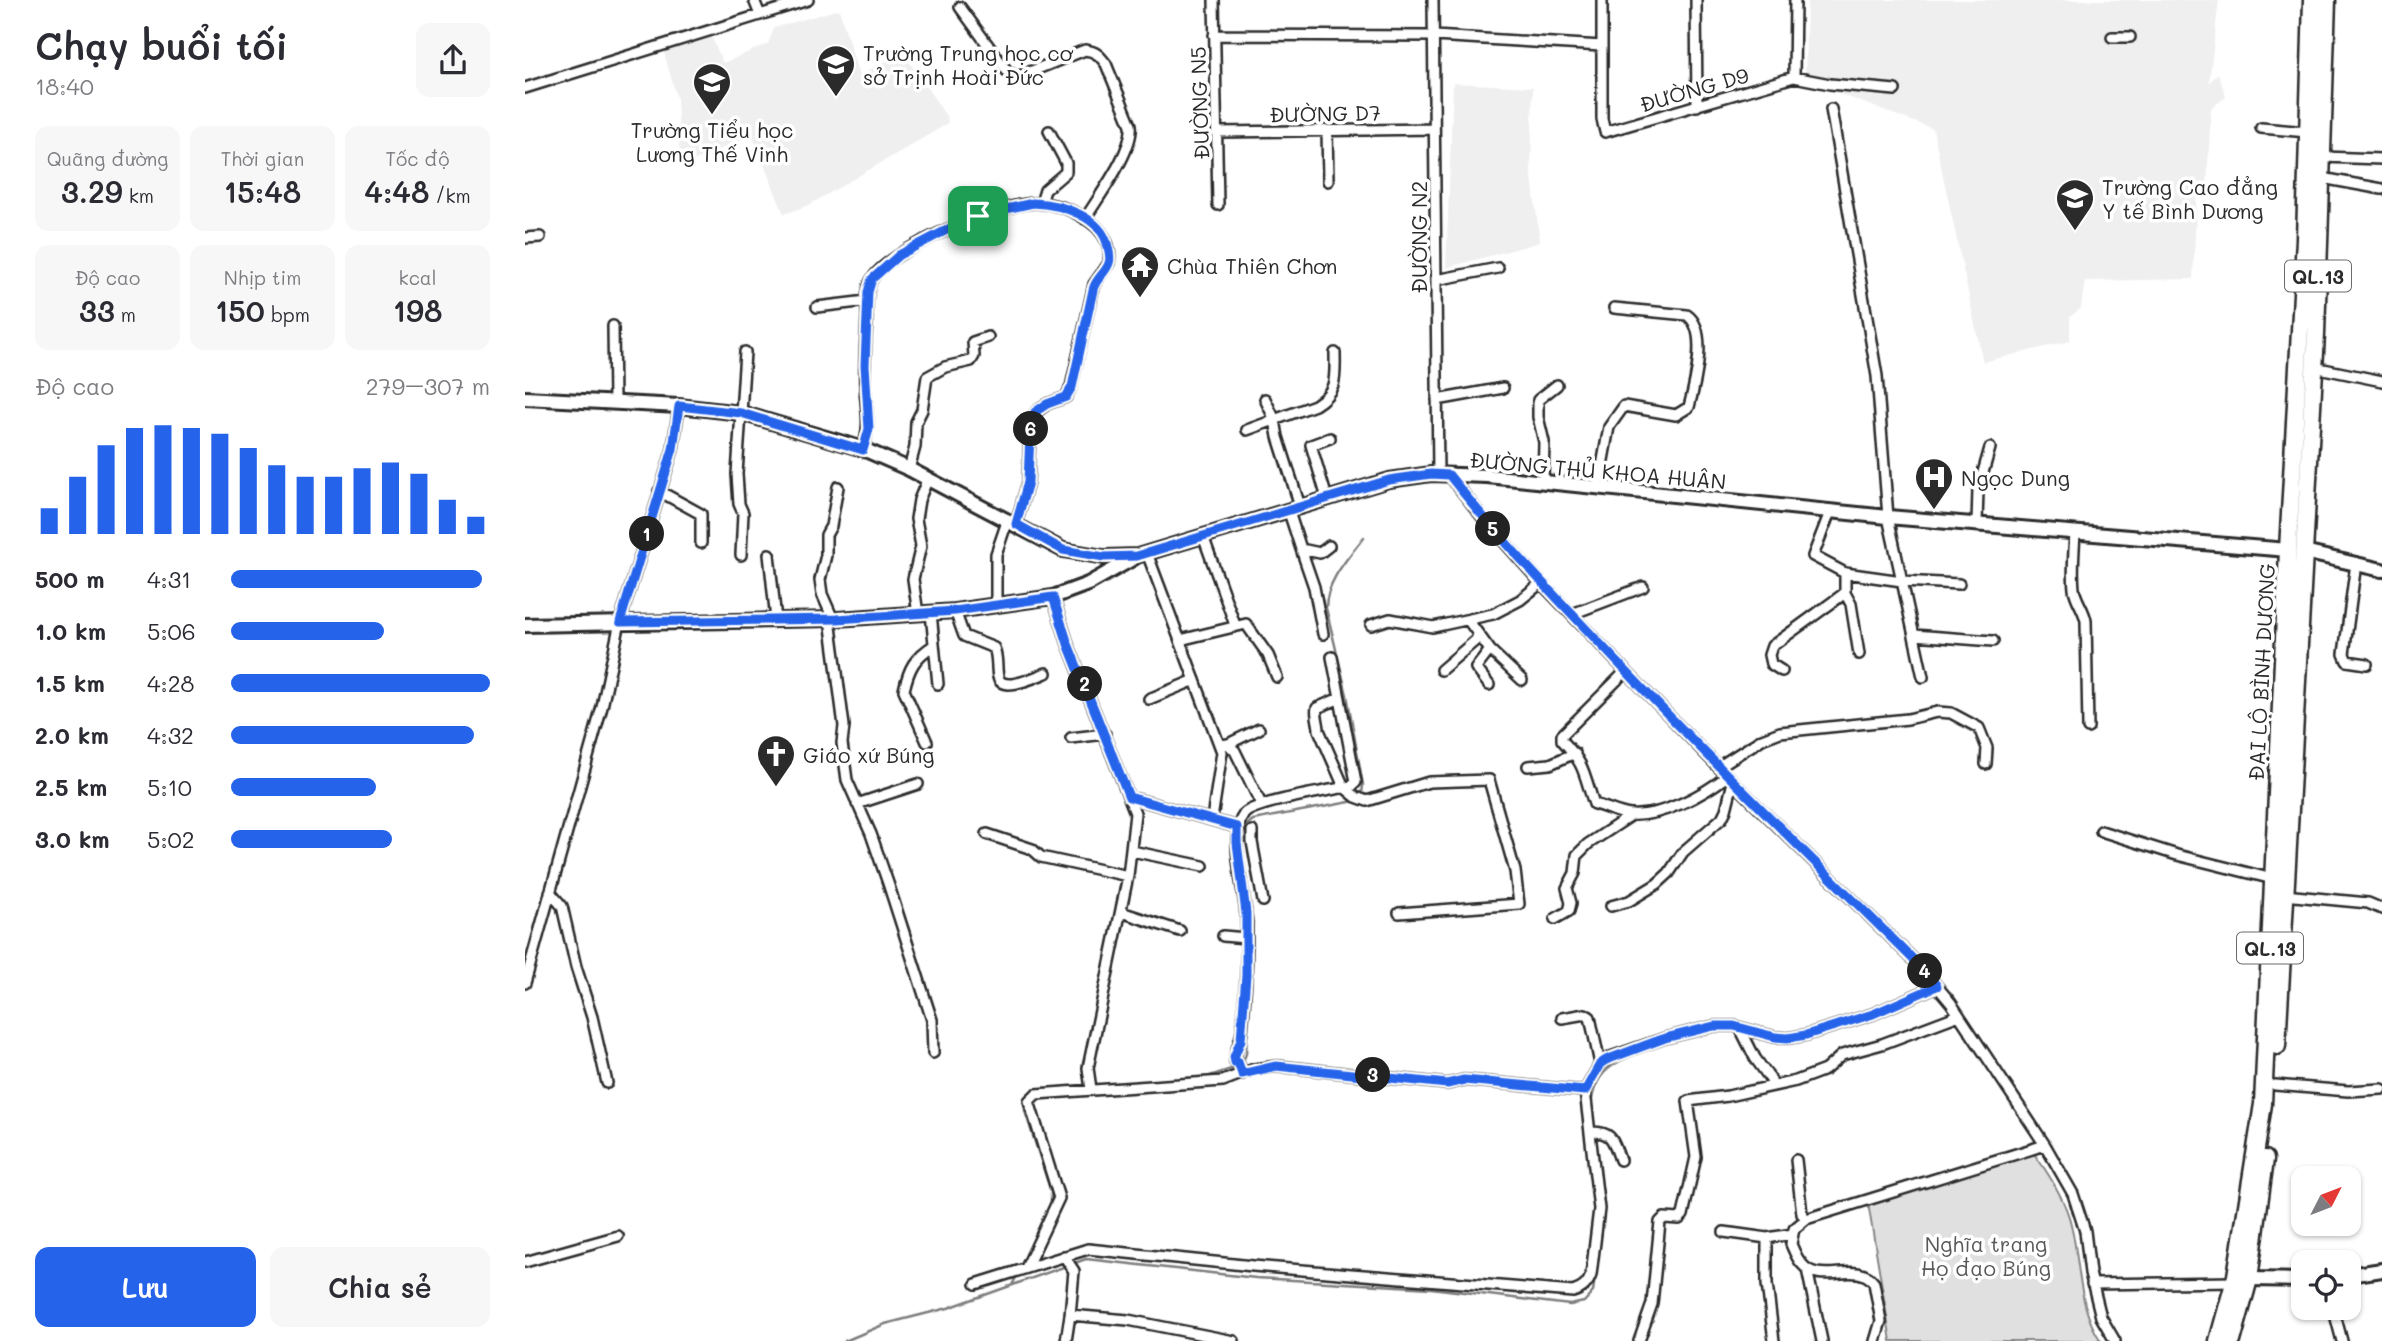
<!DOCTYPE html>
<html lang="vi">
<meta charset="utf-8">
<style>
body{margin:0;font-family:Mali,sans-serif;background:#f7f7f7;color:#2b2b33;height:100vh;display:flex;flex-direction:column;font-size:26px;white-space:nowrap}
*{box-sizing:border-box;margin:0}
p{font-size:23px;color:#7c7c81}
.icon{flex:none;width:38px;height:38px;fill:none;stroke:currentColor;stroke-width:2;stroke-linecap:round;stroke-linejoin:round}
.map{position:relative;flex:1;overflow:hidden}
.sheet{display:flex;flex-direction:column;background:#fff;width:525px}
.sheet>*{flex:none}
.needle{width:46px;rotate:48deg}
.fabs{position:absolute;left:1766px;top:1166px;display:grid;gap:14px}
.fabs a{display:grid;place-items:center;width:70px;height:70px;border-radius:14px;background:#fff;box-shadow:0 2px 5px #0004;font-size:35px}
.pin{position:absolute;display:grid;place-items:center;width:60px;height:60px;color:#fff;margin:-30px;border-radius:14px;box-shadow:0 4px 10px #0006}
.km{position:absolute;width:35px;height:35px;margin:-18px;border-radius:50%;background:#222;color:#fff;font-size:19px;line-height:35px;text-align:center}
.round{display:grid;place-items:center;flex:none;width:74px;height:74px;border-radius:14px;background:#f7f7f7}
.head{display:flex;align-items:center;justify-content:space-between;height:119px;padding:0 35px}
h1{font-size:38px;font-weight:600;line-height:52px}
.metrics{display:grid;grid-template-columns:repeat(3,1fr);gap:10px;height:119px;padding:7px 35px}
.metrics div{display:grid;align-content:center;border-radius:14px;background:#f7f7f7;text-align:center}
.metrics b{font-size:30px;font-weight:600}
.metrics small{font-size:19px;font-weight:400}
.metrics p{font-size:19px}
.chart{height:196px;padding:14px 35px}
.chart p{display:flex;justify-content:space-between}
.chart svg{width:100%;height:126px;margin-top:7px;stroke:#2563eb;stroke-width:6}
.action{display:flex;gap:14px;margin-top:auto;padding:14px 35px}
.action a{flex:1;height:80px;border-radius:14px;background:#2563eb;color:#fff;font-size:28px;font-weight:600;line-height:80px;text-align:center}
.action a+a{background:#f7f7f7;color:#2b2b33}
ul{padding:0 35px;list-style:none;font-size:23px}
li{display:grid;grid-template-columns:112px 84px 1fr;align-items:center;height:52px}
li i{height:18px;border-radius:9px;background:#2563eb}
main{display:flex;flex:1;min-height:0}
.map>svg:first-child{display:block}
.built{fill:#efefef}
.green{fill:#e0e0e0;stroke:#868686;stroke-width:2}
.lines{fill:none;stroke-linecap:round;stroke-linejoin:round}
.stream{stroke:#7e7e7e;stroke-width:2.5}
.street-casing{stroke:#2b2b2b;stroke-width:14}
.secondary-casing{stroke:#2b2b2b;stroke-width:18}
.highway-casing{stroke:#2b2b2b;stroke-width:21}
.street{stroke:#fff;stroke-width:9}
.secondary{stroke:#fff;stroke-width:12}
.highway{stroke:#fff;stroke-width:16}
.route-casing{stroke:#fff;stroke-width:14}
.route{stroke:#2563eb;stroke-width:9}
.labels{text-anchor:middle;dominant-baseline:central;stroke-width:7;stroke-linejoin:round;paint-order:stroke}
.shield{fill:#fff;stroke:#6b6b6b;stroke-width:2}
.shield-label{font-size:19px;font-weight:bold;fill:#2b2b2b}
.poi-label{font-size:21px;fill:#2b2b2b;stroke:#fff;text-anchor:start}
.street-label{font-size:21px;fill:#2b2b2b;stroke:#fff}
.park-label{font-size:21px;fill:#585858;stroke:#fff}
</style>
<main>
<section class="sheet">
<div class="head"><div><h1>Chạy buổi tối</h1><p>18:40</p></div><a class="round"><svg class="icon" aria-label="share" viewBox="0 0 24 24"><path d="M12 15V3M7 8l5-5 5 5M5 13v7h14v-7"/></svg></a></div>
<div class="metrics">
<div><p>Quãng đường</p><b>3.29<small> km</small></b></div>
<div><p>Thời gian</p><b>15:48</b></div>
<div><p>Tốc độ</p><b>4:48<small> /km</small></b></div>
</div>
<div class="metrics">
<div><p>Độ cao</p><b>33<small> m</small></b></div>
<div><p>Nhịp tim</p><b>150<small> bpm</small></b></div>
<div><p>kcal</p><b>198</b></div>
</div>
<div class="chart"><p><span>Độ cao</span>279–307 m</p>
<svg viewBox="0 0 160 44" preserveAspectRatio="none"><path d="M5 44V35M15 44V24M25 44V13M35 44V7M45 44V6M55 44V7M65 44V9M75 44V14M85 44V20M95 44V24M105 44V24M115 44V21M125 44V19M135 44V23M145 44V32M155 44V38"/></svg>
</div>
<ul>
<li><b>500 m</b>4:31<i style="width:97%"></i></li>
<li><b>1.0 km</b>5:06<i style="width:59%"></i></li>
<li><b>1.5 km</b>4:28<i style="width:100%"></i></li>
<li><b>2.0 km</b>4:32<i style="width:94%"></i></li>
<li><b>2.5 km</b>5:10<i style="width:56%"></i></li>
<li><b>3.0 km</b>5:02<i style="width:62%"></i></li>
</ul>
<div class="action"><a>Lưu</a><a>Chia sẻ</a></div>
</section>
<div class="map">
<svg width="1857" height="1341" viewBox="0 0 1857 1341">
<rect width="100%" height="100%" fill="#fff"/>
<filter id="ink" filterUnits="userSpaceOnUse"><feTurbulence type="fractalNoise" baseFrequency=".0143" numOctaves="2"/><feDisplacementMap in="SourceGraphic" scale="14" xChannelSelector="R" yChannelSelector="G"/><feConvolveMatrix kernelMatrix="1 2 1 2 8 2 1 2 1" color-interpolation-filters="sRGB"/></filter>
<g filter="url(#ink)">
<path class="built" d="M1282,0H1694L1684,83L1693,73L1701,97L1686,108L1682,185H1672L1668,279L1560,281L1556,308L1545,317V341L1458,362L1408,129L1280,81Z
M314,9L334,76L378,52L423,119L422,124L284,205L259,214L227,135L155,167L152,99L138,49L186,36L198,63L243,44L249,28Z
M928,83L1008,87L1006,170L1015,242L921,268Z"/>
<path class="green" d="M1507,1151C1522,1171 1536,1192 1544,1217C1556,1257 1551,1305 1576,1341H1366L1343,1203Z"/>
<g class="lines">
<path class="stream" d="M718,828L728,820L825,802L837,795L838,785L822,695L801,608C801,581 823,558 839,537
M716,848L728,922L726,973
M1126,1047L1136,1045
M717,1063L721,1054L724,1001
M679,1078L712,1067
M526,1205V1192L500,1111V1097L507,1091L514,1089L581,1085
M495,1268L514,1230
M487,1285L493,1274
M320,1341L360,1324L423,1308L561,1259L731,1278L906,1288L1045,1305L1059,1302L1068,1292L1079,1204L1066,1107C1069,1070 1089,1063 1120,1050"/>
<defs>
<path id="street" d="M229,0L235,15
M689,0L693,205
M908,0L913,474
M1077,0V119L1080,132L1269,77L1305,84L1370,90
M1171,0L1172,106
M435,7L482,71L492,77L560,50C571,51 575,56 581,64L606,125C609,150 574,196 560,219
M689,35L909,36L1077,46
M1587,37H1605
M1269,77L1270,0
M0,88L283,0
M1306,109L1352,376L1363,517L1398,677
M1736,128L1783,132
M802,130L803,181
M692,132L909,129
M1797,157L1857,159
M1797,178L1857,189
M516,203L520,190L541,172V163L524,131
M0,238L15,237
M911,280L973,268
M292,307L342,301
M88,326L89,402
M1789,367L1857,381
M740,399L750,420L753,437L775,506
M912,400L978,388
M722,430L790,405C813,391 810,377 810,353
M338,449C346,422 341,413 340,387C339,364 341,340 342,317C342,306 341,292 346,281C362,249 476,203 511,203C529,203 546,209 561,219C577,229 587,244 584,263L569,284L546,387L541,397L522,404L511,412L508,417L505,433L503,482L491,524
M384,469L390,447L391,422L397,410L402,377L420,367L446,361L449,356L448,342L463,337
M924,475L958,518L1016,583L1202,776L1396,967L1426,1003L1520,1145L1548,1194L1560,1231L1565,1273L1576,1317L1590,1341
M1018,482L1019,442L1013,417V400L1032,385
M1073,488L1084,427L1099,406L1151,415L1164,407C1170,384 1184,330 1162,315L1089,308
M134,491L176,514V543
M802,498L786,445L805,438
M763,509L776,549L795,553L804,546
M1452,524L1453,490L1465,448
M1550,533C1549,551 1547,571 1549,589C1551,601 1559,609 1561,621L1563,728
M678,536L710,625
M776,549L789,587L798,634
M622,553L697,752L687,819
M244,554L251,620
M216,555L218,513L214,504L212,474L220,352
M1831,563L1819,654L1822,661L1842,664
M1320,573L1377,581L1434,584
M1320,593L1326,604L1334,654
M528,597L543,644L610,813L603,876L563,1068L566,1089
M471,605V554L483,519
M430,611L439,636L469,648C473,657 471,667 473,677C477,693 510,677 521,673
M406,613L413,684
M393,614L388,579L396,546L391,519L394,500L403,478
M1047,614L1118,587
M305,619L319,726L317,743L322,780L346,834L364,886L407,1020L408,1053
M308,619L297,594L295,580L301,555V535L306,526L313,487
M943,620L965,650L997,680
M846,625L865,619L908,627L968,614L995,600L1016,583
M1389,635L1468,641
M655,640L721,624L743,655L752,677
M916,670L951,640L953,635
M1101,671L1037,735V740C1061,766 1058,772 1069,804C1081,807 1094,814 1106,815C1137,817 1178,795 1202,776
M1257,671L1246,664L1244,655L1247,646L1320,593V573L1288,556L1305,512
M964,685L951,668L965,650
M815,698L792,708C790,714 794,723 794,730L819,787L831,797L842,801L904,782L964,780L990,871L994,904L874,913
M624,699L670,680
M546,738L580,734
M402,742L379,690C384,668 389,658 409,645
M703,744L734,729
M695,745L703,744L710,751L736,804
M1003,766L1025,764L1050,753
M1193,767L1237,739L1255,732L1383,719L1412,712L1426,713L1454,728L1462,748L1461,764
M604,797L712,827
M332,804L393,784
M727,831V842L738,901
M1576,831L1652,855L1748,879
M462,834L507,849L516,857L603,876
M607,851L678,866
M25,892L37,906L51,967L67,1017L82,1083
M1759,895L1843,903L1857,909
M1086,906L1104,901L1132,884L1144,873L1158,852L1197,818L1201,810L1208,782
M596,912L655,931
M1030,919L1044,911L1046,903L1042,888L1050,873L1052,855L1063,844L1107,815
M698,936L721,938
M0,983L77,707L95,622L148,449L154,406
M1037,1018L1060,1014L1065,1017L1075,1064
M1215,1028L1230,1058L1246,1080
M717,1074L713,1062H710C709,1052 716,1042 717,1031C721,992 723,953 721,914C719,888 703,835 719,814C729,802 807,790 827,786L831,782L807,657
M1750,1085L1823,1091L1857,1089
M1065,1132C1088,1131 1088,1141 1095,1160
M1271,1160L1277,1214L1281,1219L1520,1145
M1281,1219L1269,1229L1266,1244C1269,1251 1272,1259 1277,1264C1295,1287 1333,1259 1349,1283L1356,1321L1350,1341
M1199,1232L1242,1238
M539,1256L549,1271L545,1315L603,1320L709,1341
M0,1262L93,1236
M501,1268L534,1198L504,1101L511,1094L698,1081L729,1069L752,1066L922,1084L939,1080L1060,1091
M1282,1269L1297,1341
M451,1284L563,1249L728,1266L1048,1292C1058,1289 1063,1284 1066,1275L1074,1209L1060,1091L1075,1064L1088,1056L1140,1038L1189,1026H1209L1250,1037L1263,1038L1281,1035L1348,1014L1412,986
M1567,1284L1710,1282
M1808,1307L1817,1341
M541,1341L545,1315
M1114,1341L1127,1304L1135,1222L1139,1218L1154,1219L1158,1215L1171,1157L1163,1101L1203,1096L1271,1081L1300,1070L1317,1055L1357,1044L1434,1015
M1249,1341L1242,1284V1238L1268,1234"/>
<path id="secondary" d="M0,398L154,406L216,413L338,449L384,469L538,550L579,557L612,556L864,480L906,474L962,476L1363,517L1763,550
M1779,552L1857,570
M0,625L312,619L430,611L528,597L563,584L609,558
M1824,1275L1857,1270
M1724,1279L1778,1280"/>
<path id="highway" d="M1752,1046L1791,334L1802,0
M1693,1341L1711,1276L1738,1104L1763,550L1780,239L1787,0
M1707,1341L1724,1279L1740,1159"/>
</defs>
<use href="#street" class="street-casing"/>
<use href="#secondary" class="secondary-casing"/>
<use href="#highway" class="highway-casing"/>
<use href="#street" class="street"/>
<use href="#secondary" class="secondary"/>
<use href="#highway" class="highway"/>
</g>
</g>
<g class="lines" filter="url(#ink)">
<defs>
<path id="route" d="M508,203C535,204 577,216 583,247C584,251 586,258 584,263C581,273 570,279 568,290C561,322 554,355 547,387L541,397L522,404L510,412L508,417L505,433L503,482L491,524L538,550L579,557L612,556L864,480L906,474L924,475C973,537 1027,593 1081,650C1183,758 1290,862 1396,967L1412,986L1348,1014L1281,1035L1263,1038L1250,1037L1209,1026H1189L1140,1038L1081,1060L1075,1064L1060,1091L939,1080L922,1084L751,1066L717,1074L713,1062H710L709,1057L716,1040L721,975V913L712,843V827L604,797L543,644L528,597L430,611L312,619L95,622L148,449L154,406L216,413L338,450L344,429L340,365L343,292L347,279L374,255L433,224L472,211Z"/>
</defs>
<use href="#route" class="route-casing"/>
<use href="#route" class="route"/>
</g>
<defs>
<symbol id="school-pin" viewBox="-11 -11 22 30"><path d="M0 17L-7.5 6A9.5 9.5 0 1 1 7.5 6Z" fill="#2b2b2b" stroke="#fff"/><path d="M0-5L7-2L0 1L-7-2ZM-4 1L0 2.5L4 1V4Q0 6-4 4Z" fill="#fff"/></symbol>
<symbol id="university-pin" viewBox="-11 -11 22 30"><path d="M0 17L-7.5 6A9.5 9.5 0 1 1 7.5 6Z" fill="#2b2b2b" stroke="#fff"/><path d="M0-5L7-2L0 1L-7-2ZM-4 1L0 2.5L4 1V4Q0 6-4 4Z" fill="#fff"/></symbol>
<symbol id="temple-pin" viewBox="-11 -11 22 30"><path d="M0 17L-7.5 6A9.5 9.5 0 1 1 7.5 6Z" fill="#2b2b2b" stroke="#fff"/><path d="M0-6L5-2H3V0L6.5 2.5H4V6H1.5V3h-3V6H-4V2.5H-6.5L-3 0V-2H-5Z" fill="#fff"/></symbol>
<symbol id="hospital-pin" viewBox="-11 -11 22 30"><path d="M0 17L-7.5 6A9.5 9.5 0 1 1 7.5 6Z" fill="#2b2b2b" stroke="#fff"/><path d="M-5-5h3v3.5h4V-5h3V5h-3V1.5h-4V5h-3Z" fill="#fff"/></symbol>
<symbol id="church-pin" viewBox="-11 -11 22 30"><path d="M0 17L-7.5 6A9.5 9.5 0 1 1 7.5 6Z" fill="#2b2b2b" stroke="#fff"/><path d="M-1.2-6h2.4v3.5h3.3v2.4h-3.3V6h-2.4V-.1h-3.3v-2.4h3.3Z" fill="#fff"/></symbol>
</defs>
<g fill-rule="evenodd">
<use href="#school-pin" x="289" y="42" width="44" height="60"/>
<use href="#school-pin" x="165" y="60" width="44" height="60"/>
<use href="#university-pin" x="1528" y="176" width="44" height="60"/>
<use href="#temple-pin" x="593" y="243" width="44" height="60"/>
<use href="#hospital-pin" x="1387" y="455" width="44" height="60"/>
<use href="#church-pin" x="229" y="732" width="44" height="60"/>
</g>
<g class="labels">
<g class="shield">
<rect x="1760" y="260.5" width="66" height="31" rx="5"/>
<rect x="1712" y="932.5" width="66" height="31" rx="5"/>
</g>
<g class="shield-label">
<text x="1793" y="276">QL.13</text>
<text x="1745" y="948">QL.13</text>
</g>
<g class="poi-label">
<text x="338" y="52">Trường Trung học cơ<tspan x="338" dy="24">sở Trịnh Hoài Đức</tspan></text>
<text x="187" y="129" text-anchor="middle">Trường Tiểu học<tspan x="187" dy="24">Lương Thế Vinh</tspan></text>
<text x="1577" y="186">Trường Cao đẳng<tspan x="1577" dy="24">Y tế Bình Dương</tspan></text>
<text x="642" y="265">Chùa Thiên Chơn</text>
<text x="1436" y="477">Ngọc Dung</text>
<text x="278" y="754">Giáo xứ Búng</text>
</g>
<g class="street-label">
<text transform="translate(1169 89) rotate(-16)">ĐƯỜNG D9</text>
<text transform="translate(674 103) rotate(-92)">ĐƯỜNG N5</text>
<text transform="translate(800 113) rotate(-1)">ĐƯỜNG D7</text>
<text transform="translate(893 237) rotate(-90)">ĐƯỜNG N2</text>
<text transform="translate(1073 470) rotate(5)">ĐƯỜNG THỦ KHOA HUÂN</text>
<text transform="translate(1736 672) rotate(-87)">ĐẠI LỘ BÌNH DƯƠNG</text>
</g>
<g class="park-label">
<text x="1461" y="1243">Nghĩa trang<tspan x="1461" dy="24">Họ đạo Búng</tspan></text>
</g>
</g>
</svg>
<div class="fabs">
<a><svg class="needle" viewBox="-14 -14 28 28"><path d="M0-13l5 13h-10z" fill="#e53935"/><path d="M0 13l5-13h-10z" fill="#7c7c81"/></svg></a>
<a><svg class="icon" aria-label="locate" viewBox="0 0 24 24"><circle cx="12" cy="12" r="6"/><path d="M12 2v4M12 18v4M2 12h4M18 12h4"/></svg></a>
</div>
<div class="pin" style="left:453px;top:216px;background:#1e9e55"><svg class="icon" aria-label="arrive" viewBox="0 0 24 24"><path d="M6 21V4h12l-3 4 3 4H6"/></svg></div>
<b class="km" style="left:122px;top:534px">1</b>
<b class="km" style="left:560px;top:684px">2</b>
<b class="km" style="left:848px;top:1075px">3</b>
<b class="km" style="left:1400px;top:971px">4</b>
<b class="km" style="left:968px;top:529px">5</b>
<b class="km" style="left:506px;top:429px">6</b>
</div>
</main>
